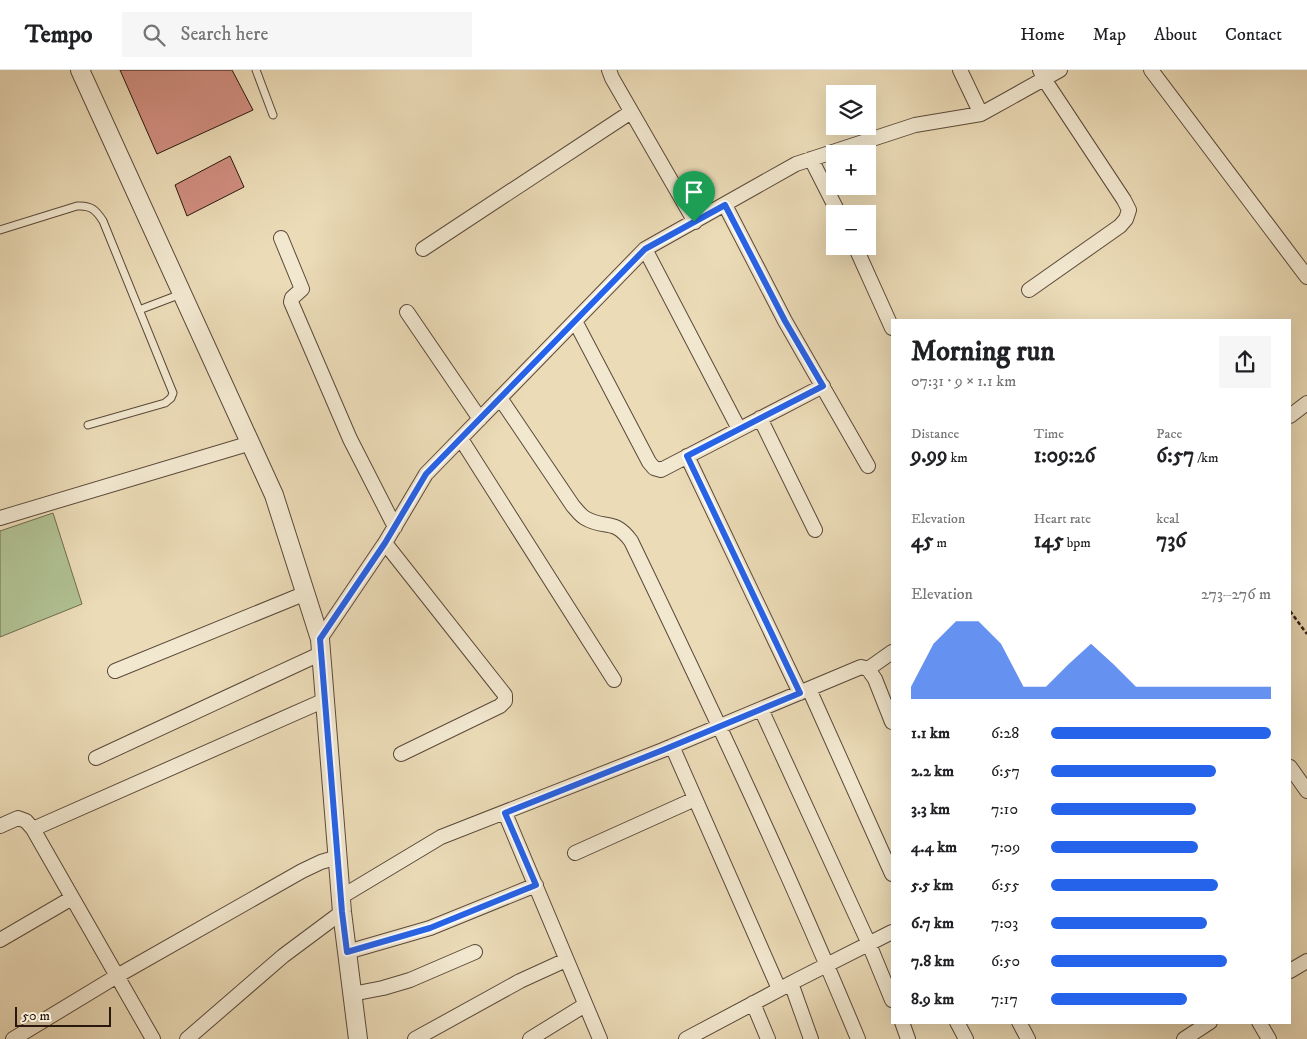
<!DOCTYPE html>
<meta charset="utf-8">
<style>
body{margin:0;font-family:"IM FELL DW Pica",serif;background:#f6f6f6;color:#202124;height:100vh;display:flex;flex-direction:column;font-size:19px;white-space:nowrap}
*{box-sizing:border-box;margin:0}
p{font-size:16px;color:#757577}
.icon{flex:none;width:28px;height:28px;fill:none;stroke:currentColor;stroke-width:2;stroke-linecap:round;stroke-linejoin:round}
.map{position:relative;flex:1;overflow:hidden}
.panel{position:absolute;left:891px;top:249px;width:400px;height:705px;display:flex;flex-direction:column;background:#fff;border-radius:0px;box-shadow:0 5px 20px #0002}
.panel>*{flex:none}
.tools{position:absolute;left:826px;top:15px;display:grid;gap:10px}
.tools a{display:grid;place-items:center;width:50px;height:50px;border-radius:0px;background:#fff;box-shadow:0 5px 20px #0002;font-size:25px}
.scale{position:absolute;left:15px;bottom:12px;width:96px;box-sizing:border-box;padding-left:5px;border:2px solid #2a180f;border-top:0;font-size:14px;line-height:18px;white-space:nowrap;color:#2a180f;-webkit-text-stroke:4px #f2e8d0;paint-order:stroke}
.pin{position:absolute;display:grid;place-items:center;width:42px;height:42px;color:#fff;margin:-51px -21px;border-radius:50% 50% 50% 0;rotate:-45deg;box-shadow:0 0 5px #0007}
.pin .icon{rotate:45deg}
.round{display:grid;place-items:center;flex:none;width:52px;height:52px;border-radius:0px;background:#f6f6f6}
.overview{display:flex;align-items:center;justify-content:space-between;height:85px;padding:0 20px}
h1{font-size:28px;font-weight:700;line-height:38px}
.metrics{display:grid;grid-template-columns:repeat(3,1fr);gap:8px;height:85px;padding:5px 20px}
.metrics div{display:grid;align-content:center}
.metrics b{font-size:21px;font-weight:700}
.metrics small{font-size:14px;font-weight:400}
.metrics p{font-size:14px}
.chart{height:140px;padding:10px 20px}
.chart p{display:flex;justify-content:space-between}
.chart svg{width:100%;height:90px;margin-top:5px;fill:#2563eb;opacity:.7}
ul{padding:0 20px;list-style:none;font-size:16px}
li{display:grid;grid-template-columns:80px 60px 1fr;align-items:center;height:38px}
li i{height:12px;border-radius:6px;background:#2563eb}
header{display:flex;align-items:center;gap:30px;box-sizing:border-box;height:70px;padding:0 25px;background:#fff;border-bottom:1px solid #e0e0e0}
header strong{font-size:24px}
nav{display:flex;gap:28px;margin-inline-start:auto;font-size:18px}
.search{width:350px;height:45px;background:#f6f6f6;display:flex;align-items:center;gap:12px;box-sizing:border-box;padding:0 18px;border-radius:0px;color:#757577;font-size:19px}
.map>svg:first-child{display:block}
.green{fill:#b1c193;stroke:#6e6c51}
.building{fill:#d08d7f;stroke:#2a180f}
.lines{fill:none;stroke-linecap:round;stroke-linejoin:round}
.service-casing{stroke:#5a4939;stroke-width:9}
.minor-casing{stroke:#5a4939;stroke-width:16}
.tertiary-casing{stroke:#5a4939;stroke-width:20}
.path{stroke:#2a180f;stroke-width:2.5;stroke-dasharray:4 2.5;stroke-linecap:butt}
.service{stroke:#f2e8d0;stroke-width:7}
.minor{stroke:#f2e8d0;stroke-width:14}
.tertiary{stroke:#f2e8d0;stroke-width:18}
.route-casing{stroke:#fff;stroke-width:10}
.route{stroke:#2563eb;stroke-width:6}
</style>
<header>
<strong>Tempo</strong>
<div class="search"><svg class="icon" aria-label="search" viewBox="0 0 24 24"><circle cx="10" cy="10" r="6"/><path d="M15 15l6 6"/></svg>Search here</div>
<nav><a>Home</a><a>Map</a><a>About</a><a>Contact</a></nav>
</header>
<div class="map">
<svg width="1307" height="969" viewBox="0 0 1307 969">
<rect width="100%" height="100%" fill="#ebdbb7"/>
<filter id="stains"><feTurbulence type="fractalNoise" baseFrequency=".004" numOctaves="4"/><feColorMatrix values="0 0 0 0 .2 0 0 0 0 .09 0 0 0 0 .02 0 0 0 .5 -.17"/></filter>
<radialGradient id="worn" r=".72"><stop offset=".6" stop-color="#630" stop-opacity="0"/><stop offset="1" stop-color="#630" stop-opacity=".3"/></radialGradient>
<path class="green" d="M53,443L82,534L0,567V461Z"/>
<path class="building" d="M120,0H232L253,40L157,84Z
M230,86L244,117L187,146L175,115Z"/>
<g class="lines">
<defs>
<path id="service" d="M256,0L273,45
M0,160L77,136C91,135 96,140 103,151L173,323L171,328L165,333L88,355
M139,240L181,224"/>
<path id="minor" d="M609,0L612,8L695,152
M960,0L981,44
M1151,0L1307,207
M811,89L839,144
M725,135L785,251L868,396
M281,168L302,219L292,228L291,232L350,369L395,457
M855,176L892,258
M423,179L631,42
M645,179L739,359
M1029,220L1120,156L1126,149L1129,140L1124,130L1044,9L1040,0
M407,242L480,349
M575,251L649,392L654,398L661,400L823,316
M500,328L573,436C577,440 580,445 585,448C605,460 613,447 631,471C710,635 788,800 858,969
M1290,346L1307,333
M760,348L815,460
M461,369L614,610
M687,386L800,623
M0,448L251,373
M385,473L505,625V631L500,636L401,684
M320,569L385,473L426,404L645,179L796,94L915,55L981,44L1060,0
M868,599L892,582
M115,601L306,523
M809,619L892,804
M761,639L869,874L892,930
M672,676L779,919
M96,688L322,583
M1290,697L1307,721
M505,743L600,969
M0,756L18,748L26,751L33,759L153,969
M33,759L325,630
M575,783L695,729
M341,827L441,767L663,680L861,597L868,599L875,609L892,652
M0,870L72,828
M347,882L430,858L536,815
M1290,901L1307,891
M791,913L811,969
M352,924L383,918L410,910L475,882
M753,933L768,969
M902,952L908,969
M957,952L966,969
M1019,952L1028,969
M1259,952L1269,969
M13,969L117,906L302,801L321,792L338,787
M187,969L283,886L342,842
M415,969L520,911L566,890
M530,969L585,935
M686,969L799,909L892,862
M1184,969L1210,952"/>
<path id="tertiary" d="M80,0L274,425L320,569L342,842L358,969"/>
</defs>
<use href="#service" class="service-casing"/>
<use href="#minor" class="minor-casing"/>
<use href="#tertiary" class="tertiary-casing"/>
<path class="path" d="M1290,541L1307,564"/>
<use href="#service" class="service"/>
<use href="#minor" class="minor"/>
<use href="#tertiary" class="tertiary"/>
</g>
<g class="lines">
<defs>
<path id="route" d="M725,135L785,251L823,316L687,386L800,623L663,680L505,743L536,815L430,858L347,882L342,842L320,569L385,473L426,404L645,179Z"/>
</defs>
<use href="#route" class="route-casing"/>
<use href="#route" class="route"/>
</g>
<rect width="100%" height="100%" filter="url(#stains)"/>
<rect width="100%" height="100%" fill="url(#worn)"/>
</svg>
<div class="tools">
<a><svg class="icon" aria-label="layers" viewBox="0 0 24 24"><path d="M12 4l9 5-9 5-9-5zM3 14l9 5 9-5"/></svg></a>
<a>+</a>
<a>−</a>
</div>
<div class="scale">50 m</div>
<div class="pin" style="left:694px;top:152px;background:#1e9e55"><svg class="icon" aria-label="arrive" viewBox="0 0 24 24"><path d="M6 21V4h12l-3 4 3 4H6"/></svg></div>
<section class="panel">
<div class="overview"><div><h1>Morning run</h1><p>07:31 · 9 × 1.1 km</p></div><a class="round"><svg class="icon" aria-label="share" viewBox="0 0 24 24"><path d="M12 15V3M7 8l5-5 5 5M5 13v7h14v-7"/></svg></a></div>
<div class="metrics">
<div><p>Distance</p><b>9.99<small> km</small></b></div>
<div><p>Time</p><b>1:09:26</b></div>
<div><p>Pace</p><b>6:57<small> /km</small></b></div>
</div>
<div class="metrics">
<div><p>Elevation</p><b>45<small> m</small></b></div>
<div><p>Heart rate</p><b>145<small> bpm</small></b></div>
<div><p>kcal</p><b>736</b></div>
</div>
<div class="chart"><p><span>Elevation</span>273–276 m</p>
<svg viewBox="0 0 160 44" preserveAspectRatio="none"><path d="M0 44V38L10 17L20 6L30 6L40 17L50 38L60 38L70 27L80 17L90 27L100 38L110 38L120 38L130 38L140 38L150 38L160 38V44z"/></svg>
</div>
<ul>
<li><b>1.1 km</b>6:28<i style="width:100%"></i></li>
<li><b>2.2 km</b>6:57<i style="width:75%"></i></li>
<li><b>3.3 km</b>7:10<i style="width:66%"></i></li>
<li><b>4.4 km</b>7:09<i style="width:67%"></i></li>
<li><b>5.5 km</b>6:55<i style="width:76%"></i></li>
<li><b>6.7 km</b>7:03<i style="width:71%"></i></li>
<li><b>7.8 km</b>6:50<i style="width:80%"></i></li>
<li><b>8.9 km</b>7:17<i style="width:62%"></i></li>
</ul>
</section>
</div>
